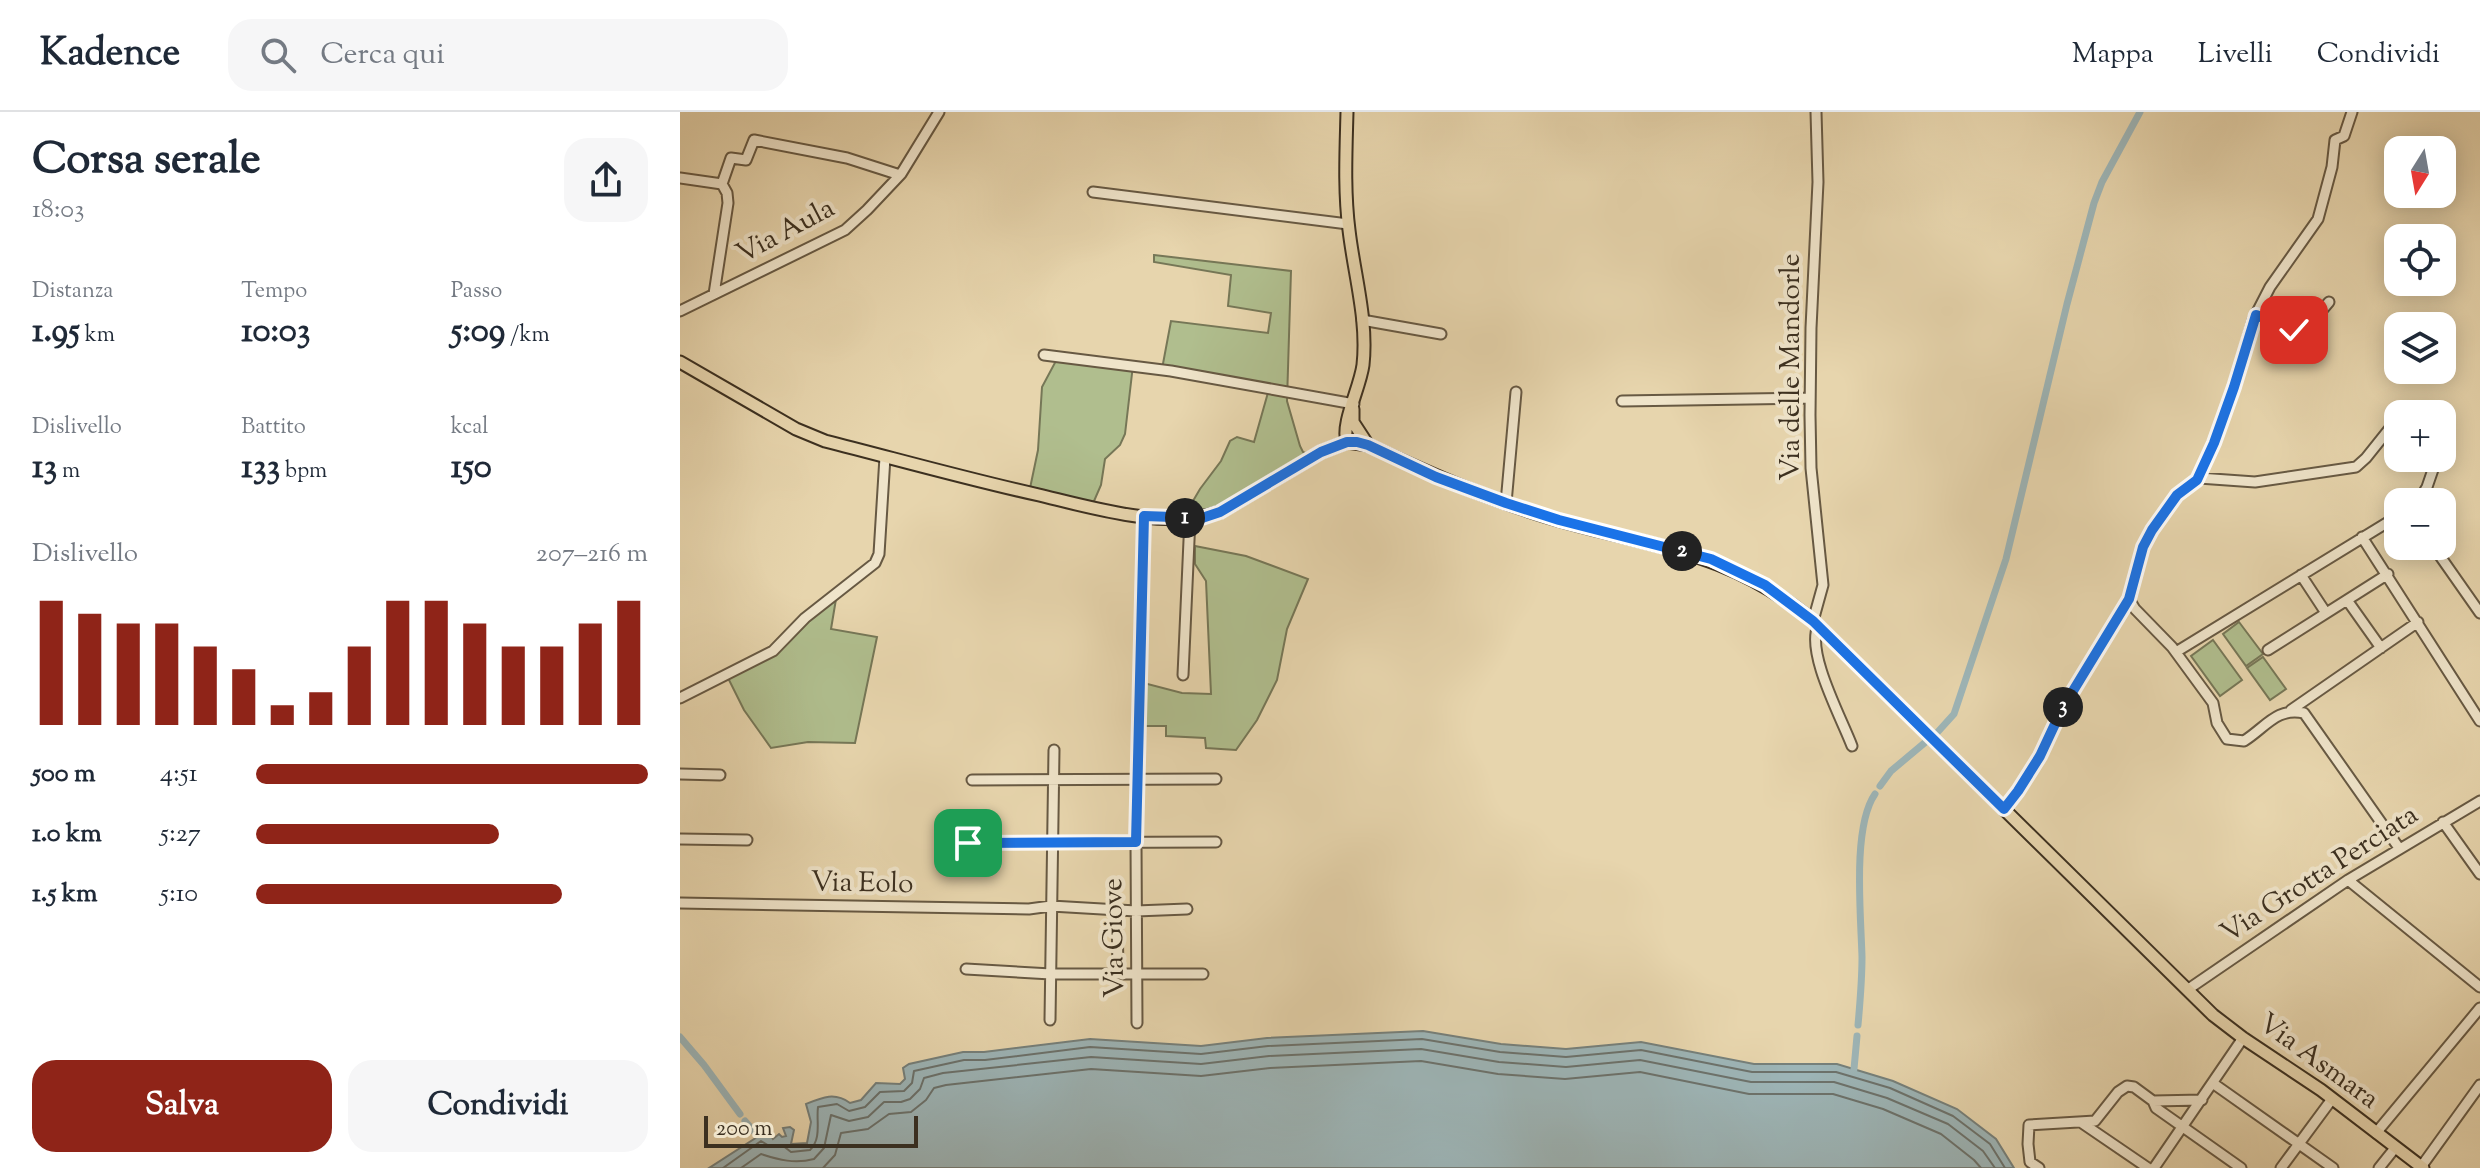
<!DOCTYPE html>
<html lang="it">
<meta charset="utf-8">
<style>
body{margin:0;font-family:"Sorts Mill Goudy",serif;background:#f6f6f7;color:#1f2937;height:100vh;display:flex;flex-direction:column;font-size:30px;white-space:nowrap}
*{box-sizing:border-box;margin:0}
p{font-size:26px;color:#747a83}
.icon{flex:none;width:44px;height:44px;fill:none;stroke:currentColor;stroke-width:2;stroke-linecap:round;stroke-linejoin:round}
.map{position:relative;flex:1;overflow:hidden}
.side{display:flex;flex-direction:column;background:#fff;width:680px}
.side>*{flex:none}
.needle{width:52px;rotate:191deg}
.tools{position:absolute;left:1704px;top:24px;display:grid;gap:16px}
.tools a{display:grid;place-items:center;width:72px;height:72px;border-radius:16px;background:#fff;box-shadow:0 4px 20px #0003;font-size:40px}
.scale{position:absolute;left:24px;bottom:20px;width:214px;box-sizing:border-box;padding-left:8px;border:4px solid #3c3020;border-top:0;font-size:22px;line-height:28px;white-space:nowrap;color:#3c3020;-webkit-text-stroke:6px #efe4ca;paint-order:stroke}
.pin{position:absolute;display:grid;place-items:center;width:68px;height:68px;color:#fff;margin:-34px;border-radius:16px;box-shadow:0 4px 12px #0006}
.km{position:absolute;width:40px;height:40px;margin:-20px;border-radius:50%;background:#222;color:#fff;font-size:22px;line-height:40px;text-align:center}
.round{display:grid;place-items:center;flex:none;width:84px;height:84px;border-radius:24px;background:#f6f6f7}
.headline{display:flex;align-items:center;justify-content:space-between;height:136px;padding:0 32px}
h1{font-size:44px;font-weight:700;line-height:60px}
.figures{display:grid;grid-template-columns:repeat(3,1fr);gap:12px;height:136px;padding:8px 32px}
.figures div{display:grid;align-content:center}
.figures b{font-size:34px;font-weight:700}
.figures small{font-size:22px;font-weight:400}
.figures p{font-size:22px}
.chart{height:224px;padding:16px 32px}
.chart p{display:flex;justify-content:space-between}
.chart svg{width:100%;height:144px;margin-top:8px;stroke:#8f2418;stroke-width:6}
.primary-button{display:flex;gap:16px;margin-top:auto;padding:16px 32px}
.primary-button a{flex:1;height:92px;border-radius:24px;background:#8f2418;color:#fff;font-size:32px;font-weight:700;line-height:92px;text-align:center}
.primary-button a+a{background:#f6f6f7;color:#1f2937}
ul{padding:0 32px;list-style:none;font-size:26px}
li{display:grid;grid-template-columns:128px 96px 1fr;align-items:center;height:60px}
li i{height:20px;border-radius:10px;background:#8f2418}
header{display:flex;align-items:center;gap:48px;box-sizing:border-box;height:112px;padding:0 40px;background:#fff;border-bottom:2px solid #e0e1e3}
header strong{font-size:38px}
nav{display:flex;gap:44px;margin-inline-start:auto;font-size:28px}
.search{width:560px;height:72px;background:#f6f6f7;display:flex;align-items:center;gap:20px;box-sizing:border-box;padding:0 28px;border-radius:24px;color:#747a83;font-size:30px}
main{display:flex;flex:1;min-height:0}
.map>svg:first-child{display:block}
.green{fill:#b0be8e;stroke:#767757;stroke-width:2}
.water{fill:#9db5b7;stroke:#76807b;stroke-width:2}
.lines{fill:none;stroke-linecap:round;stroke-linejoin:round}
.shore{stroke:#6c726c;stroke-width:2}
.canal{stroke:#9db5b7;stroke-width:7}
.minor-casing{stroke:#675943;stroke-width:13}
.major-casing{stroke:#3c3020;stroke-width:15}
.minor{stroke:#efe4ca;stroke-width:9}
.major{stroke:#e7d5ad;stroke-width:11}
.route-casing{stroke:#fff;stroke-width:16}
.route{stroke:#1a73e8;stroke-width:10}
.labels{text-anchor:middle;dominant-baseline:central;stroke-width:8;stroke-linejoin:round;paint-order:stroke}
.street-label{font-size:28px;fill:#3c3020;stroke:#efe4ca}
</style>
<header>
<strong>Kadence</strong>
<div class="search"><svg class="icon" aria-label="search" viewBox="0 0 24 24"><circle cx="10" cy="10" r="6"/><path d="M15 15l6 6"/></svg>Cerca qui</div>
<nav><a>Mappa</a><a>Livelli</a><a>Condividi</a></nav>
</header>
<main>
<section class="side">
<div class="headline"><div><h1>Corsa serale</h1><p>18:03</p></div><a class="round"><svg class="icon" aria-label="share" viewBox="0 0 24 24"><path d="M12 15V3M7 8l5-5 5 5M5 13v7h14v-7"/></svg></a></div>
<div class="figures">
<div><p>Distanza</p><b>1.95<small> km</small></b></div>
<div><p>Tempo</p><b>10:03</b></div>
<div><p>Passo</p><b>5:09<small> /km</small></b></div>
</div>
<div class="figures">
<div><p>Dislivello</p><b>13<small> m</small></b></div>
<div><p>Battito</p><b>133<small> bpm</small></b></div>
<div><p>kcal</p><b>150</b></div>
</div>
<div class="chart"><p><span>Dislivello</span>207–216 m</p>
<svg viewBox="0 0 160 44" preserveAspectRatio="none"><path d="M5 44V6M15 44V10M25 44V13M35 44V13M45 44V20M55 44V27M65 44V38M75 44V34M85 44V20M95 44V6M105 44V6M115 44V13M125 44V20M135 44V20M145 44V13M155 44V6"/></svg>
</div>
<ul>
<li><b>500 m</b>4:51<i style="width:100%"></i></li>
<li><b>1.0 km</b>5:27<i style="width:62%"></i></li>
<li><b>1.5 km</b>5:10<i style="width:78%"></i></li>
</ul>
<div class="primary-button"><a>Salva</a><a>Condividi</a></div>
</section>
<div class="map">
<svg width="1800" height="1056" viewBox="0 0 1800 1056">
<rect width="100%" height="100%" fill="#e7d5ad"/>
<filter id="stains"><feTurbulence type="fractalNoise" baseFrequency=".0025" numOctaves="4"/><feColorMatrix values="0 0 0 0 .2 0 0 0 0 .09 0 0 0 0 .02 0 0 0 .5 -.17"/></filter>
<radialGradient id="worn" r=".72"><stop offset=".6" stop-color="#630" stop-opacity="0"/><stop offset="1" stop-color="#630" stop-opacity=".3"/></radialGradient>
<path class="green" d="M474,143L611,159L607,289L620,334L623,340L633,344L540,400L503,406L520,377L541,349L550,329L557,325L574,330L589,277L482,257L491,209L588,221L591,201L548,194L551,163L474,150Z
M378,245L453,253L445,322L440,333L425,347L421,373L411,396L349,381L358,338L362,275Z
M515,434L566,444L628,467L607,517L597,568L577,608L556,638L526,636L525,626L486,624V614H459L460,570L502,581L531,582L526,469L515,452Z
M157,481L151,517L197,525L175,631L128,630L91,636L64,598L47,564L93,539Z
M1559,510L1583,542L1566,554L1543,522Z
M1533,528L1562,568L1540,584L1511,544Z
M1583,545L1606,577L1590,588L1567,556Z"/>
<path class="water" d="M743,919L821,932L886,937L961,930L1074,952H1157L1213,969L1277,997L1316,1027L1334,1056H29L88,1018L93,1027L99,1022L102,1025L106,1024L103,1016L110,1015L114,1018L111,1032L127,1031L131,1010L126,992C143,985 155,980 170,991L181,988L196,971L220,972L225,967L223,956L229,952L283,940H304L410,927L521,934L587,926Z"/>
<g class="lines">
<path class="shore" d="M43,1056L81,1029L91,1035L102,1033L111,1040L130,1038C142,1026 136,1009 138,995L157,992L169,999L185,995L200,980L224,979L232,971L234,959L284,948H305L410,935L521,942L588,934L742,927L820,940L886,945L961,938L1072,960H1156L1210,976L1273,1004L1310,1032L1325,1056
M61,1056L81,1042C99,1048 115,1052 134,1047L144,1036L151,1003L169,1009L188,1005L204,990H221L230,987L240,977L244,966L263,961L411,945L521,952L589,944L741,937L819,950L886,955L960,948L1071,970H1154L1207,986L1268,1012L1303,1039L1315,1056
M143,1056L155,1043L161,1021L188,1017L209,1002L231,1000L246,988L254,976L266,973L411,957L521,964L590,956L741,949L818,962L885,967L960,960L1069,982H1153L1203,997L1261,1022L1294,1048L1301,1056"/>
<path class="canal" d="M1255,623L1274,602L1326,447L1387,192L1414,91L1422,70L1460,0
M1200,674L1211,659L1248,628
M1178,913C1180,891 1182,868 1182,845C1181,804 1172,715 1195,682
M0,925L24,953L60,1002
M1174,957L1177,924
M65,1009L77,1023"/>
<defs>
<path id="minor" d="M0,66L42,72
M413,80L668,112
M34,182L48,91L47,81L42,72L51,46L66,48L74,28L167,46L220,63
M0,199L165,118L187,98L221,62L259,0
M1576,203L1614,218L1637,204L1649,190
M682,208L761,222
M364,243L491,259L674,292
M942,289L1130,286
M1722,302L1733,296L1752,302
M1519,366L1575,370L1676,355L1686,346L1718,306
M1738,390L1747,375L1757,346
M826,391L836,280
M1682,425L1800,609
M1753,434L1800,501
M1621,463L1646,501
M1449,487L1455,497L1492,535L1533,591L1537,611L1547,627L1564,629C1586,615 1597,595 1624,601L1719,736
M1133,509L1143,473L1131,356L1130,303L1131,216L1138,70L1136,0
M1138,514C1126,541 1161,605 1172,634
M1701,536L1667,488L1708,462
M1588,538L1667,488
M1496,540L1718,404
M503,563L510,406
M0,586L93,539L125,506L195,451L199,442L205,345
M1611,598L1738,510
M0,662L40,663
M292,668L536,667
M1324,697L1338,679L1360,644L1382,597L1449,487L1463,435L1472,418L1497,383L1517,368L1534,331L1554,275L1573,208L1590,175L1638,107L1652,55L1655,28L1664,24L1672,0
M1763,710L1800,762
M0,727L67,728
M288,731L536,730
M1668,768L1800,875
M0,791L349,797L371,794L456,799L507,797
M437,798L438,862
M286,857L371,862H523
M1507,878L1668,768L1800,689
M370,908L374,638
M457,911L456,730L464,404
M1534,972L1653,1056
M1473,989L1476,996L1561,1056
M1402,1011L1468,1056
M1696,1021L1800,896
M1741,1055L1800,973
M1359,1056L1350,1050L1348,1032L1349,1013L1415,1009L1438,980L1447,974L1454,975L1473,989L1522,988
M1474,1056L1563,926
M1601,1056L1652,987
M1699,1056L1715,1036"/>
<path id="major" d="M0,250L116,317L145,329C216,347 287,367 359,383C413,396 487,418 540,400L641,340L667,330L688,333C751,362 814,390 881,409C979,436 1052,441 1133,509L1533,903L1563,926L1641,978L1743,1056
M673,297V310L688,333
M667,330C661,311 680,276 683,253C688,208 674,162 669,118C664,79 666,39 667,0"/>
</defs>
<use href="#minor" class="minor-casing"/>
<use href="#major" class="major-casing"/>
<use href="#minor" class="minor"/>
<use href="#major" class="major"/>
</g>
<g class="lines">
<defs>
<path id="route" d="M288,731L456,730L464,404L522,406L540,400L641,340L667,330H677L688,333L756,365L826,391L879,408L1031,447L1085,473L1133,509L1324,697L1338,679L1360,644L1382,597L1449,487L1463,435L1472,418L1497,383L1517,368L1534,331L1554,275L1576,203L1614,218"/>
</defs>
<use href="#route" class="route-casing"/>
<use href="#route" class="route"/>
</g>
<g class="labels">
<g class="street-label">
<text transform="translate(106 120) rotate(-28)">Via Aula</text>
<text transform="translate(1112 255) rotate(-90)">Via delle Mandorle</text>
<text transform="translate(1640 763) rotate(-33)">Via Grotta Perciata</text>
<text transform="translate(182 772) rotate(1)">Via Eolo</text>
<text transform="translate(435 826) rotate(-91)">Via Giove</text>
<text transform="translate(1638 950) rotate(36)">Via Asmara</text>
</g>
</g>
<rect width="100%" height="100%" filter="url(#stains)"/>
<rect width="100%" height="100%" fill="url(#worn)"/>
</svg>
<div class="tools">
<a><svg class="needle" viewBox="-14 -14 28 28"><path d="M0-13l5 13h-10z" fill="#e53935"/><path d="M0 13l5-13h-10z" fill="#747a83"/></svg></a>
<a><svg class="icon" aria-label="locate" viewBox="0 0 24 24"><circle cx="12" cy="12" r="6"/><path d="M12 2v4M12 18v4M2 12h4M18 12h4"/></svg></a>
<a><svg class="icon" aria-label="layers" viewBox="0 0 24 24"><path d="M12 4l9 5-9 5-9-5zM3 14l9 5 9-5"/></svg></a>
<a>+</a>
<a>−</a>
</div>
<div class="scale">200 m</div>
<div class="pin" style="left:288px;top:731px;background:#1e9e55"><svg class="icon" aria-label="arrive" viewBox="0 0 24 24"><path d="M6 21V4h12l-3 4 3 4H6"/></svg></div>
<div class="pin" style="left:1614px;top:218px;background:#d93025"><svg class="icon" aria-label="check" viewBox="0 0 24 24"><path d="M5 12l5 5 9-10"/></svg></div>
<b class="km" style="left:505px;top:406px">1</b>
<b class="km" style="left:1002px;top:439px">2</b>
<b class="km" style="left:1383px;top:595px">3</b>
</div>
</main>
